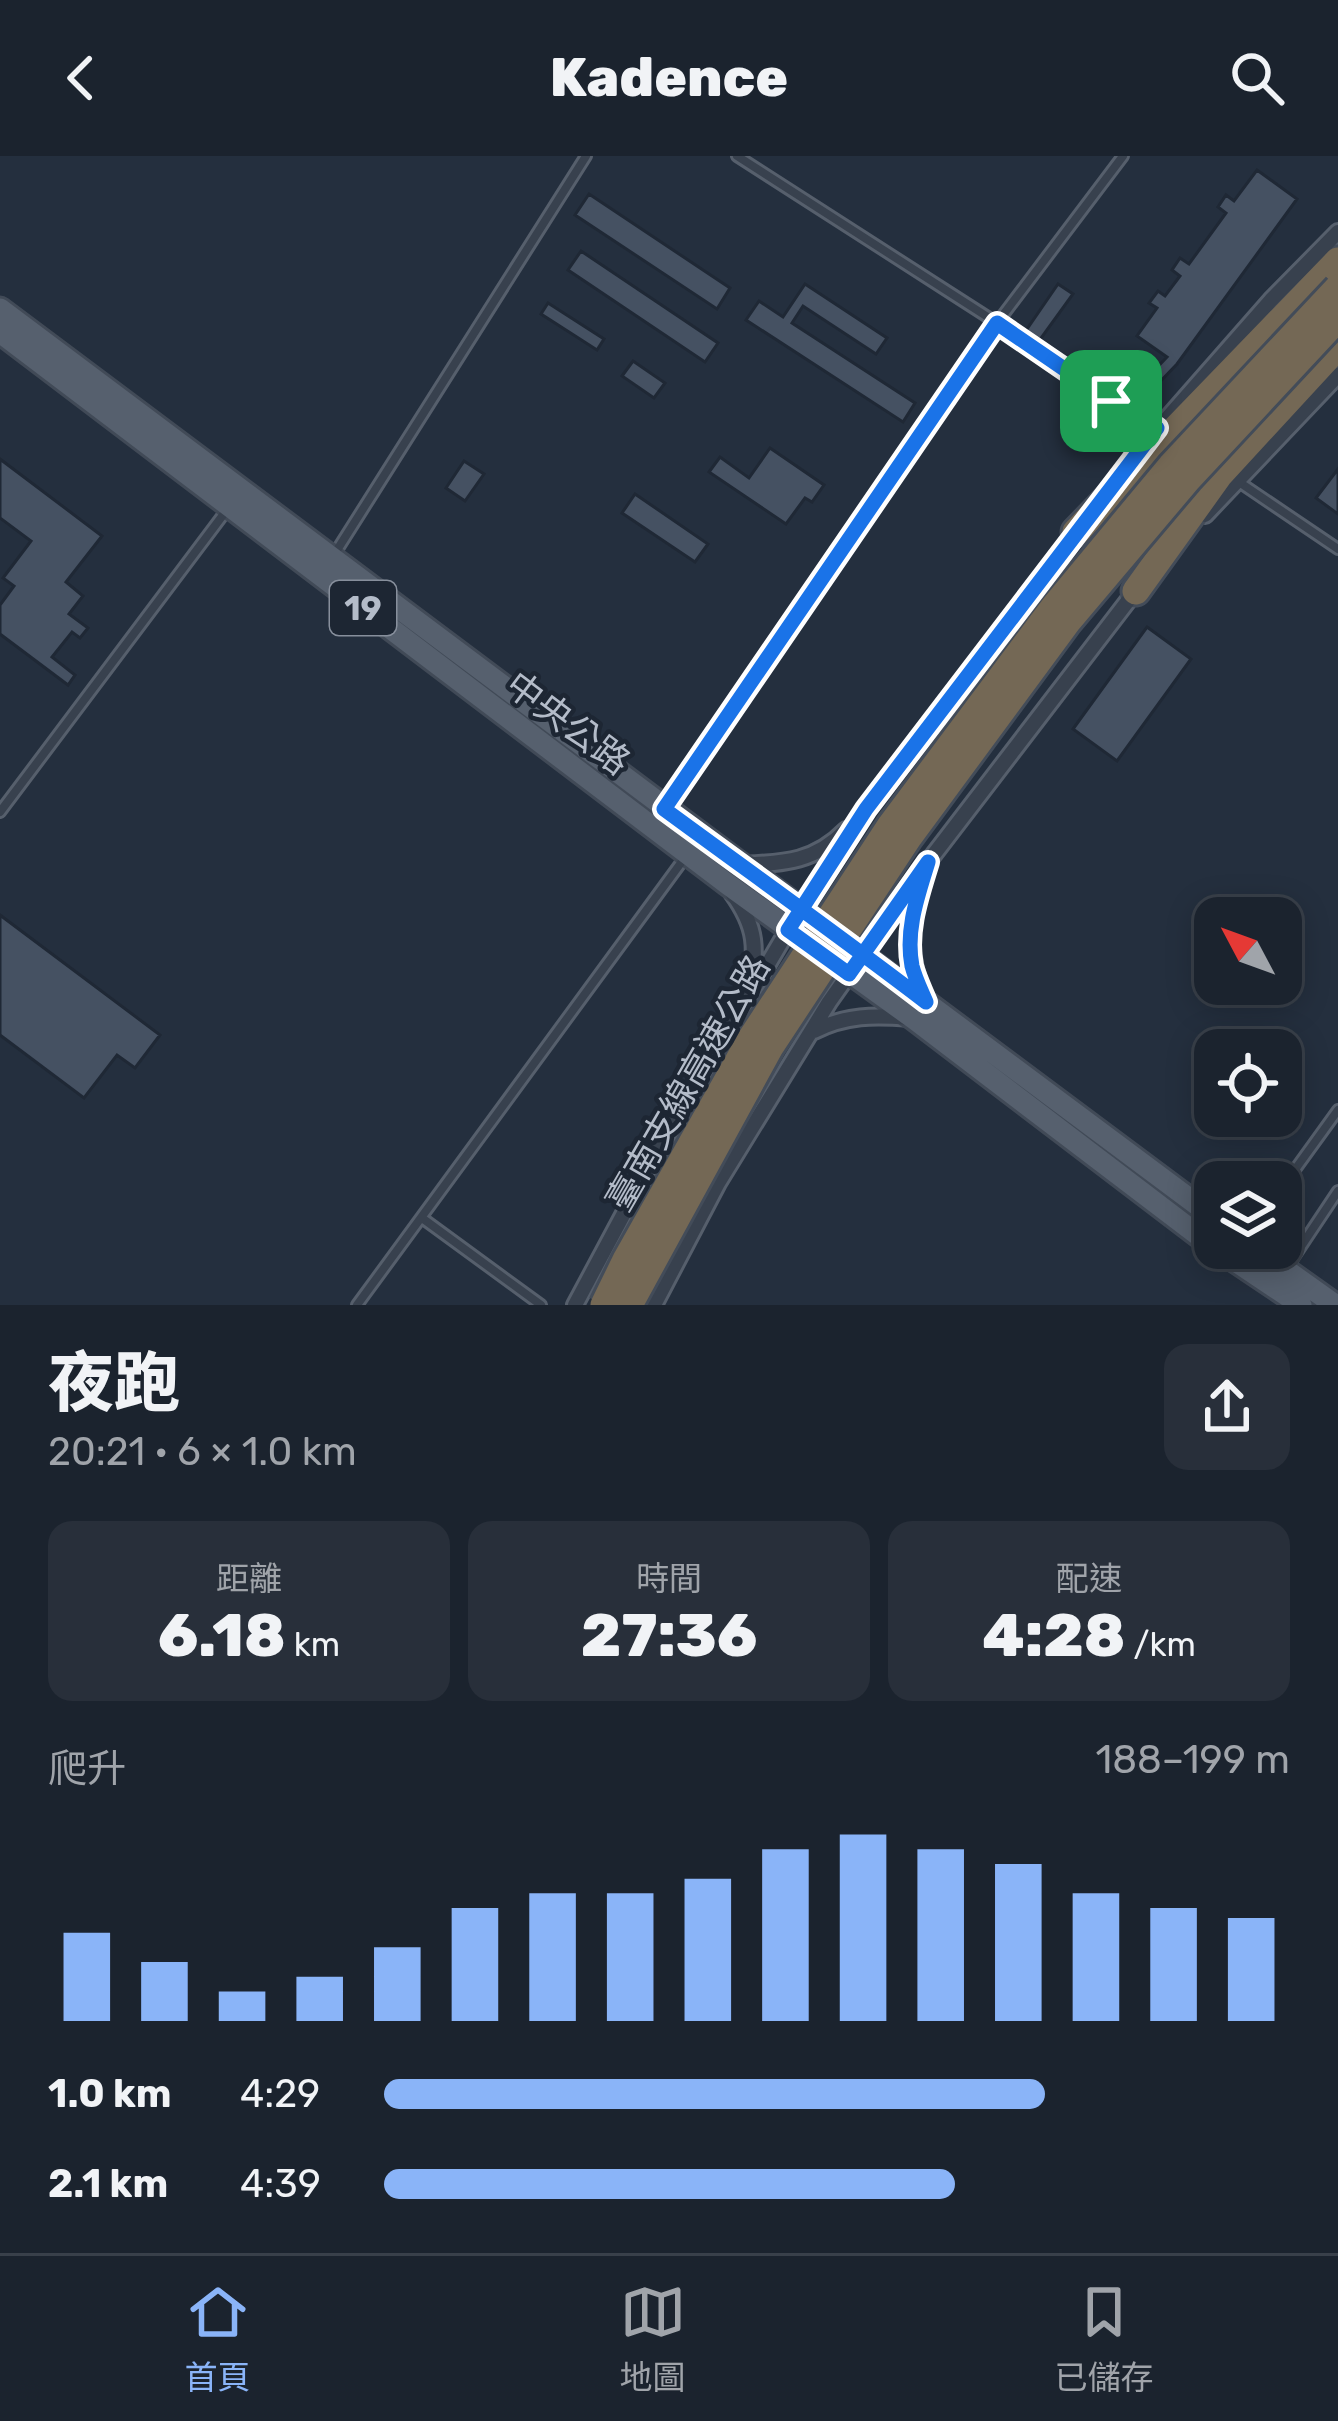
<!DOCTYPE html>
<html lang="zh-TW">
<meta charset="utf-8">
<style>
body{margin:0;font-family:Rubik,"Noto Sans TC",sans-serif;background:#282f3a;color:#f1f3f6;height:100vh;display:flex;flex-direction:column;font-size:45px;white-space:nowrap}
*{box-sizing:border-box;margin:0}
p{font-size:39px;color:#a0a4aa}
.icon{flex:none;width:66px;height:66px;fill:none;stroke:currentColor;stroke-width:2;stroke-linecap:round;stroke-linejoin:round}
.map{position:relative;height:1149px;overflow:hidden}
.sheet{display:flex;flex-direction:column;background:#1b232e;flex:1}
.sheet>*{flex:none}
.needle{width:78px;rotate:311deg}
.fabs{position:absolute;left:1194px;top:741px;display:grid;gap:24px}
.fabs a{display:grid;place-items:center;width:108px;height:108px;border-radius:24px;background:#1b232e;box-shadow:0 6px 30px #0003,0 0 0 3px #39404a;font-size:60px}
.pin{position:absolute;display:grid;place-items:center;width:102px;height:102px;color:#fff;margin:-51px;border-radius:24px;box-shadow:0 6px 18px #0006}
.round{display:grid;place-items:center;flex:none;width:126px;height:126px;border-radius:24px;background:#282f3a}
.overview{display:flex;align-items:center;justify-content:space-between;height:204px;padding:0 48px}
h1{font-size:66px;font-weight:800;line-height:90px}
.figures{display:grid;grid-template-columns:repeat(3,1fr);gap:18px;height:204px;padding:12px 48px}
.figures div{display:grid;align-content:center;border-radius:24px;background:#282f3a;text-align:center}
.figures b{font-size:60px;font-weight:800}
.figures small{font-size:33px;font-weight:400}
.figures p{font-size:33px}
.chart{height:336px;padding:24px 48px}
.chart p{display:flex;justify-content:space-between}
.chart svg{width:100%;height:216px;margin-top:12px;stroke:#8ab4f8;stroke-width:6}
ul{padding:0 48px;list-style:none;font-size:39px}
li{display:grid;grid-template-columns:192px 144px 1fr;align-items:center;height:90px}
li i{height:30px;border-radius:15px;background:#8ab4f8}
header{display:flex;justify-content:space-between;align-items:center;height:156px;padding:0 48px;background:#1b232e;font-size:54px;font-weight:800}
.dock{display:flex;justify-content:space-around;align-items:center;height:168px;border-top:3px solid #39404a;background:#1b232e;font-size:33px;color:#a0a4aa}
.dock a{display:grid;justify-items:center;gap:6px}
.dock .active{color:#8ab4f8}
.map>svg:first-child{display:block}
.building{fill:#455162;stroke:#1f2835;stroke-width:3}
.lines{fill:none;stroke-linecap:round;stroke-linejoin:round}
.service-casing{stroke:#565f6c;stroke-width:14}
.minor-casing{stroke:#565f6c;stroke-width:20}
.primary-casing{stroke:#414a57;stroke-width:27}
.motorway-casing{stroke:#434c59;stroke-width:33}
.service{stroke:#38414e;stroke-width:8}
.minor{stroke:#38414e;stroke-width:14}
.primary{stroke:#56606e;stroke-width:21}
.motorway{stroke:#746855;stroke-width:27}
.motorway-bridge-casing{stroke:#434c59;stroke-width:33;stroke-linecap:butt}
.motorway-bridge{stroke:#746855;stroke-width:27}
.route-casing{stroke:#fff;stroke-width:24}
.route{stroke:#1a73e8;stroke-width:15}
.labels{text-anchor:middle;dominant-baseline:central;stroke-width:9;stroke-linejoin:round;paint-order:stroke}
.shield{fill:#1d2633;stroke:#878f9c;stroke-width:3}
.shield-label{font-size:33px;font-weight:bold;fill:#b4bcc9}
.street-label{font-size:36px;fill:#b4bcc9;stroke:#1d2633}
</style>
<header><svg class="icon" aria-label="back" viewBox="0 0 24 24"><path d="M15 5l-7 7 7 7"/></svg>Kadence<svg class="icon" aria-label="search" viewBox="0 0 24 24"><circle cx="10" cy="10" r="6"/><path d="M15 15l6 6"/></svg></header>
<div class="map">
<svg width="1338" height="1149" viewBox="0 0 1338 1149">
<rect width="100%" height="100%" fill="#242f3e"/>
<path class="building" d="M1257,14L1297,43L1177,208L1155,231L1146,223L1167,201L1137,180L1157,152L1149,147L1158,135L1165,140L1180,120L1172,114L1180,102L1189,108L1226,57L1218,51L1226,39L1234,45Z
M589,38L730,132L717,153L575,59Z
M581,95L718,187L705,206L568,114Z
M805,128L887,182L876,198L803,150L792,167L915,247L903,266L746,164L759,145L783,161Z
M1058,128L1073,138L1039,185L1025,176Z
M548,147L604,183L597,194L541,158Z
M633,205L665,227L654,242L622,220Z
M770,292L824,329L812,346L805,342L786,368L709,316L720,301L749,322Z
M0,303L102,380L66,426L83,440L69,458L88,472L80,482L72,476L52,501L75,519L68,529L0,478V449L14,430L3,422L31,385L0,362Z
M464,305L484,318L465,345L446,332Z
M1338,313V358L1316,342Z
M635,338L708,388L695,406L622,357Z
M1147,471L1191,503L1117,605L1073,573Z
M0,759L160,879L135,912L117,899L84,942L0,879Z"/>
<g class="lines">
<defs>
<path id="service" d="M737,0L997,167L1111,245L1157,272
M1236,324L1338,393
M332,402L586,0
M665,652L997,167L1123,0
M0,656L229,351
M1281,1033L1338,954
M422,1062L541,1149
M1286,1113L1338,1035
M357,1149L686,700"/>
<path id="minor" d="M1142,291L1271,144L1338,76
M1205,359L1338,219
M740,709C782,707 814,707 846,674
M732,737C758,773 756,792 750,834
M924,841C905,792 909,767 925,717
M814,875C846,859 874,859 909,862
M575,1149L652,1005L788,774L866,653L1077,375
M654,1149L718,1027L829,846L928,706L1137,433"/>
<path id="primary" d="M0,153C403,459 810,759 1215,1062
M0,176L726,727L913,862L1215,1092
M1216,1092L1301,1149
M1255,1092L1335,1149"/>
<path id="motorway" d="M1076,376L1338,105
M1136,435L1220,318L1338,190"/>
</defs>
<use href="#service" class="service-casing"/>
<use href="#minor" class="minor-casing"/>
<use href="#primary" class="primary-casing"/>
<use href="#motorway" class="motorway-casing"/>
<use href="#service" class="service"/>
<use href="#minor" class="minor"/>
<use href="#primary" class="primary"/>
<use href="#motorway" class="motorway"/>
<defs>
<path id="motorway-bridge" d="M604,1149L626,1104L752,881L891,669L1054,451L1171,310L1338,132
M629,1149L770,891L908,682L1068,465L1188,323L1338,162"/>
</defs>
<use href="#motorway-bridge" class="motorway-bridge-casing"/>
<use href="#motorway-bridge" class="motorway-bridge"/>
</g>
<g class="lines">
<defs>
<path id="route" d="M1111,245L1157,272L866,653L788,774L849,818L928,706C918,739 905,774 912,810C915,822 921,834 926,846C840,780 751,717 664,653L997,167L1111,245"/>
</defs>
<use href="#route" class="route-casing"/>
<use href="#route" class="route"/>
</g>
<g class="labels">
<rect class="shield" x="330" y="425" width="66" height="54" rx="9"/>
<g class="shield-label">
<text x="363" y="452">19</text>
</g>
<g class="street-label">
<text transform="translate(568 567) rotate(37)">中央公路</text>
<text transform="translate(688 927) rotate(-60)">臺南支線高速公路</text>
</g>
</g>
</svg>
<div class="fabs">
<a><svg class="needle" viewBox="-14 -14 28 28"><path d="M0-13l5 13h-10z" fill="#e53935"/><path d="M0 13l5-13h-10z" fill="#a0a4aa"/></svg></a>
<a><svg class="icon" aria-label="locate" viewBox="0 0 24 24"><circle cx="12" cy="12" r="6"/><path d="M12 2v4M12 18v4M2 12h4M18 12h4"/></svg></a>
<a><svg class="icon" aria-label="layers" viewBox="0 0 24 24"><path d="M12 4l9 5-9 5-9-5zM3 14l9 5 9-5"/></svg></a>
</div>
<div class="pin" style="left:1111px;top:245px;background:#1e9e55"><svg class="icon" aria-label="arrive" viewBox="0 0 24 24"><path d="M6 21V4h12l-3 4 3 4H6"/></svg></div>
</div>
<section class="sheet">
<div class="overview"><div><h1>夜跑</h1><p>20:21 · 6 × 1.0 km</p></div><a class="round"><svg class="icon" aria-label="share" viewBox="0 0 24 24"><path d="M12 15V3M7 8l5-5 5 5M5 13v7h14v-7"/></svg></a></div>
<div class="figures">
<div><p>距離</p><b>6.18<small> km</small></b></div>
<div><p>時間</p><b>27:36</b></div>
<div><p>配速</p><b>4:28<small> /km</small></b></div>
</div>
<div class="chart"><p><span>爬升</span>188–199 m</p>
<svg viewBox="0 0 160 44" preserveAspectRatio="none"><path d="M5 44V26M15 44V32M25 44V38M35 44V35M45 44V29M55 44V21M65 44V18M75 44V18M85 44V15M95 44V9M105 44V6M115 44V9M125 44V12M135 44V18M145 44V21M155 44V23"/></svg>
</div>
<ul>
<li><b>1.0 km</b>4:29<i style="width:73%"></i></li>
<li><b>2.1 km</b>4:39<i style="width:63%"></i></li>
</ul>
</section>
<nav class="dock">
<a class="active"><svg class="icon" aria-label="home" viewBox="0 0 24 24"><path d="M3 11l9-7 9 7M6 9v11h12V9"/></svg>首頁</a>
<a><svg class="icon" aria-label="map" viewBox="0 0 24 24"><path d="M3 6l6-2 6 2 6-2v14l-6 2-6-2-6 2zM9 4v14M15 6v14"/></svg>地圖</a>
<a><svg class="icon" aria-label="saved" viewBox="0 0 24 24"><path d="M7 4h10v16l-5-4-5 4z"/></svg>已儲存</a>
</nav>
